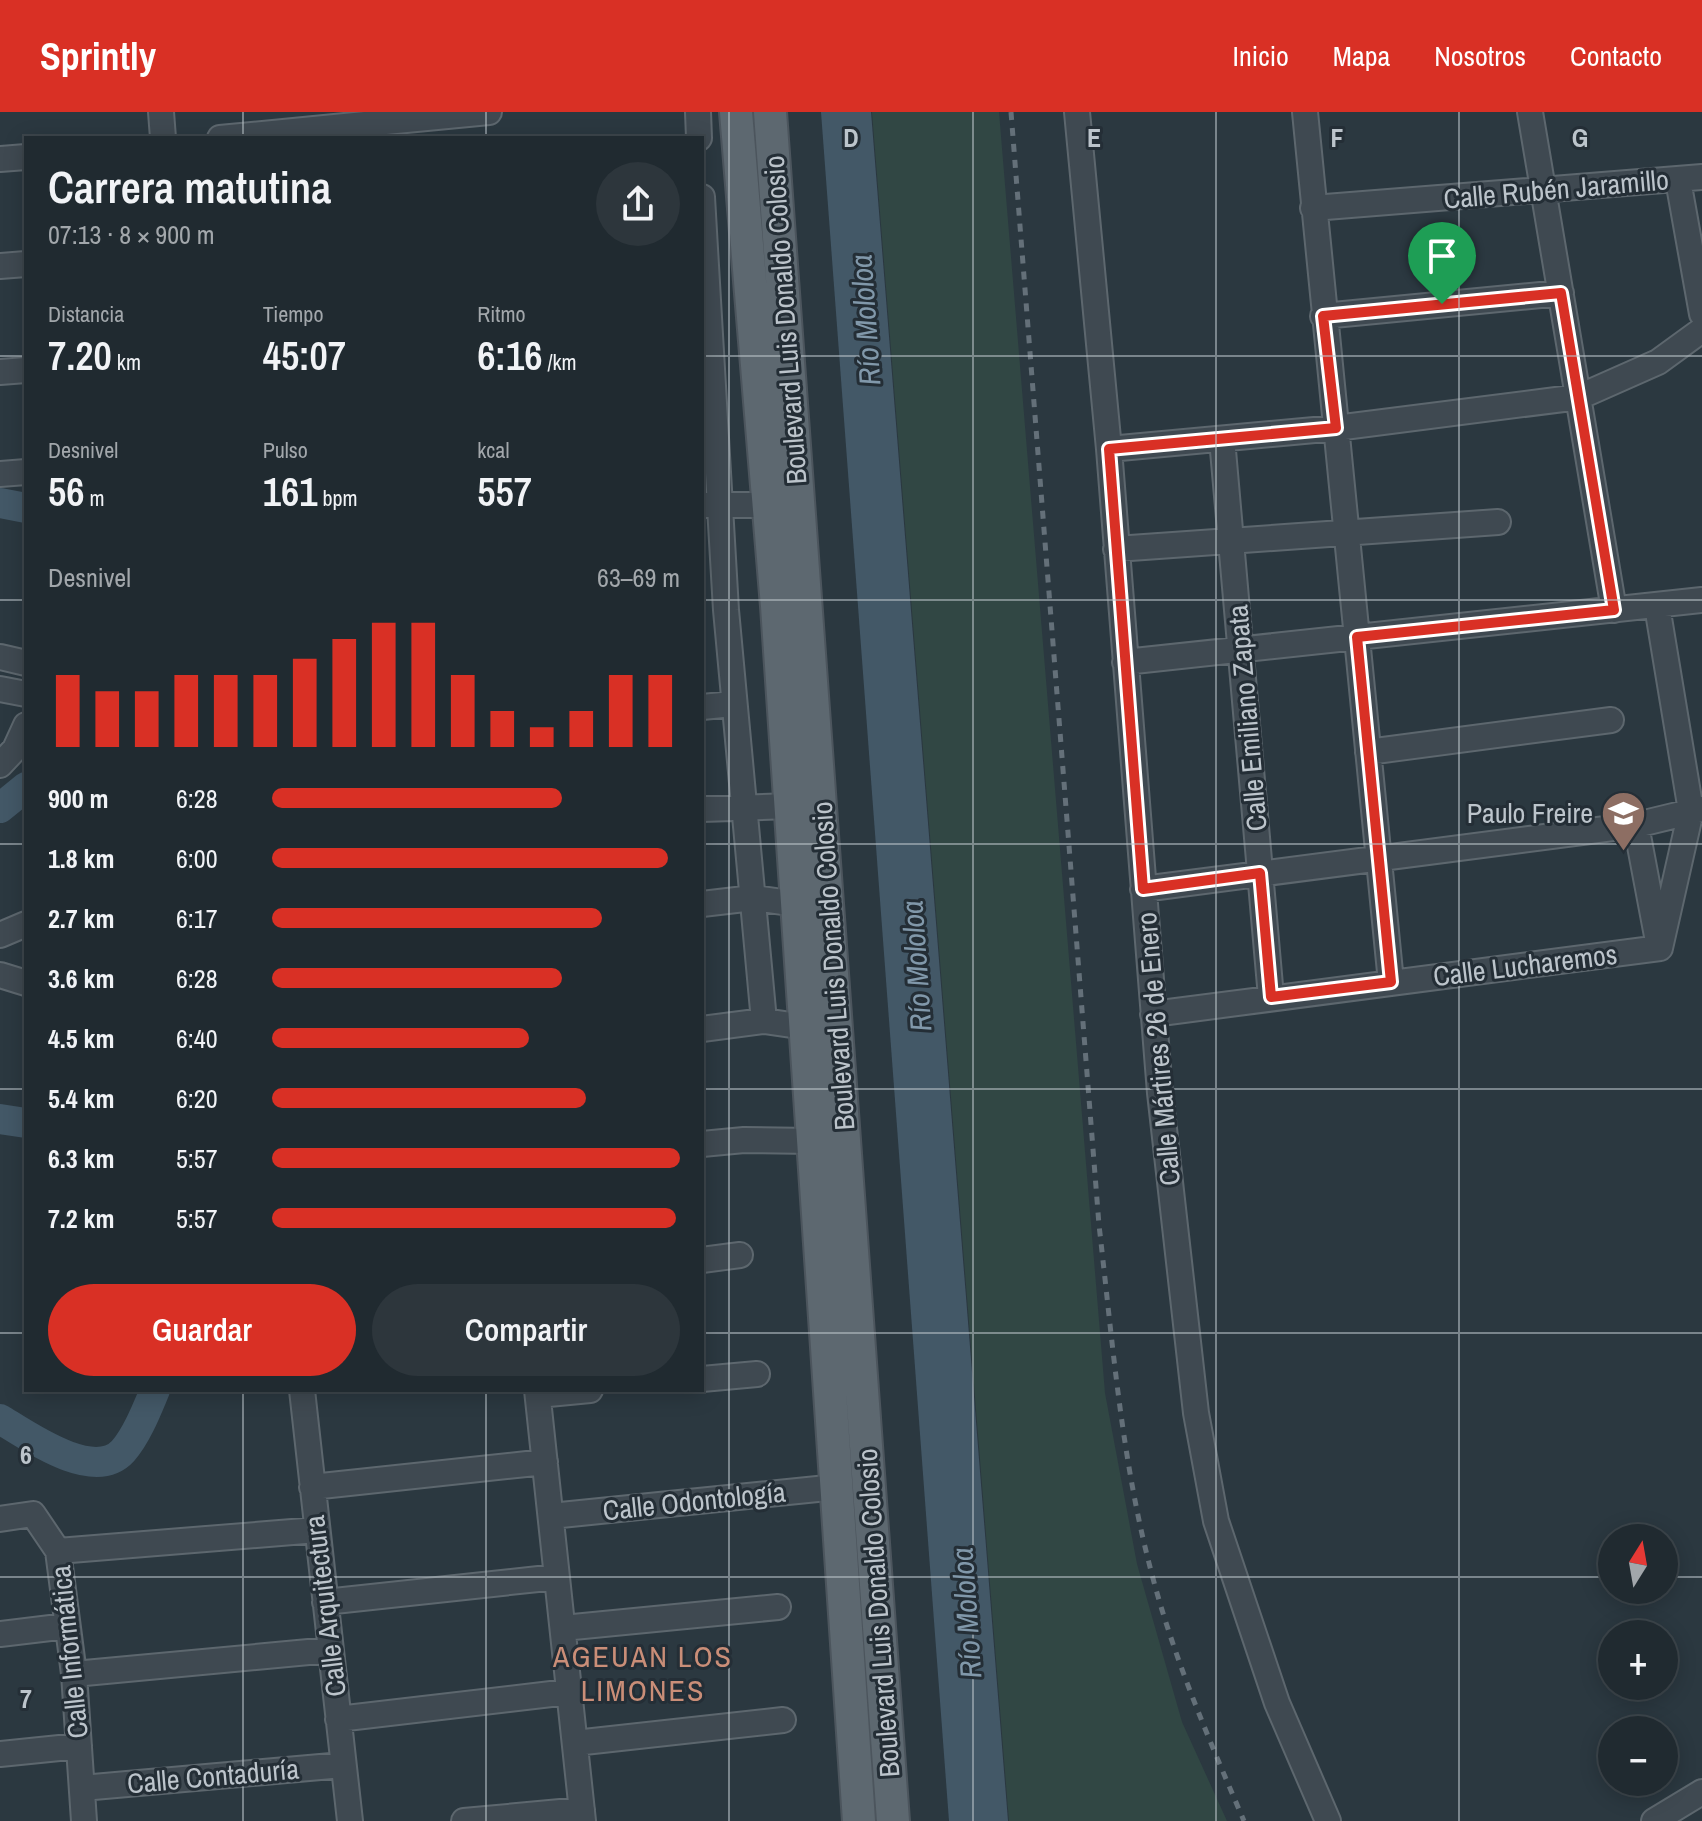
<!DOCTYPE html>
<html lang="es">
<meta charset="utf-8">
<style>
body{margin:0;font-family:"Archivo Narrow",sans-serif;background:#2d363c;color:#f1f3f6;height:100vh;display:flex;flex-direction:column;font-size:30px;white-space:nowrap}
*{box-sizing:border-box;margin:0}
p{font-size:26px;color:#a2a7ab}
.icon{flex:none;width:44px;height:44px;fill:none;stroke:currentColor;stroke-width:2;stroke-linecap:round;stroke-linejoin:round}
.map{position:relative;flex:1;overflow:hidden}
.details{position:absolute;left:24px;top:24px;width:680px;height:1256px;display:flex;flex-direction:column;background:#202a30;border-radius:0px;box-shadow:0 4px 20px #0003,0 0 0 2px #3d464c}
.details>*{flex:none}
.needle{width:52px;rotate:11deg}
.tools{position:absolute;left:1598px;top:1412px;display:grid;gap:16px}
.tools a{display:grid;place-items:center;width:80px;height:80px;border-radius:50%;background:#202a30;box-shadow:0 4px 20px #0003,0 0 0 2px #3d464c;font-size:40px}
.pin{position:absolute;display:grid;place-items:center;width:68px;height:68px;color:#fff;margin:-82px -34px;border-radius:50% 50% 50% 0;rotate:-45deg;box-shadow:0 0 8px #0007}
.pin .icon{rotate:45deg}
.round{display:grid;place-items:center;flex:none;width:84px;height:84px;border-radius:42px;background:#2d363c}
.summary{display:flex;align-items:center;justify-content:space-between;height:136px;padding:0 24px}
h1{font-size:44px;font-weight:600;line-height:60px}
.figures{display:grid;grid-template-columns:repeat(3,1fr);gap:12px;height:136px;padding:8px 24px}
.figures div{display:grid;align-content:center}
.figures b{font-size:40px;font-weight:600}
.figures small{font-size:22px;font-weight:400}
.figures p{font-size:22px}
.chart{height:224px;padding:16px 24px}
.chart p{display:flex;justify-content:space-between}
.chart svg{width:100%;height:144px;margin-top:8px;stroke:#d93025;stroke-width:6}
.button{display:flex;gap:16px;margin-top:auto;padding:16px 24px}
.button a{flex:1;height:92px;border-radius:48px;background:#d93025;color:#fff;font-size:32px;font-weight:600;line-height:92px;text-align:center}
.button a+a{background:#2d363c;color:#f1f3f6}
ul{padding:0 24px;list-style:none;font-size:26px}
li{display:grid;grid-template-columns:128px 96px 1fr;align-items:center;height:60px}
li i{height:20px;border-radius:10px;background:#d93025}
header{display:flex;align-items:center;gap:48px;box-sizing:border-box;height:112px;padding:0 40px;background:#d93025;color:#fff}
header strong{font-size:38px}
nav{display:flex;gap:44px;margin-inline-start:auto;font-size:28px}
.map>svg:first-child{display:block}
.green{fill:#314744}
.water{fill:#435867}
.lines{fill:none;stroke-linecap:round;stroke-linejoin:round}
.river{stroke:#435867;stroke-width:30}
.minor-casing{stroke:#5d676e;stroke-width:28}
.major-casing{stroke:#4c555d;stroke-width:36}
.minor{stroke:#3f4951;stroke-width:24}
.major{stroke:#5d6870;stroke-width:32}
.rail{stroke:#647079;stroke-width:5;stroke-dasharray:8 8;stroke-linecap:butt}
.route-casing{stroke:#fff;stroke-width:16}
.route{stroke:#d93025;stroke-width:10}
.grid{fill:none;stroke:#bcc4cb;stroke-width:2;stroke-opacity:0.55}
.labels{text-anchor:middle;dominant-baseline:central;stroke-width:6;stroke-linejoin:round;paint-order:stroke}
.street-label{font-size:28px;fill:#bcc4cb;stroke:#242e36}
.poi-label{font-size:28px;fill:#bcc4cb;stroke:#242e36;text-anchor:end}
.water-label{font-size:30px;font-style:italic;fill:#8198aa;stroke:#242e36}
.neighbourhood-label{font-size:30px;letter-spacing:2px;fill:#ca8e78;stroke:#242e36}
.grid-label{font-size:26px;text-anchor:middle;font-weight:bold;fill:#bcc4cb;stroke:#242e36;stroke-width:6;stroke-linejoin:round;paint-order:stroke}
</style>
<header>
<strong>Sprintly</strong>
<nav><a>Inicio</a><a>Mapa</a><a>Nosotros</a><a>Contacto</a></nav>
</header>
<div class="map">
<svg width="1702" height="1709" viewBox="0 0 1702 1709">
<rect width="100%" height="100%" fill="#2b3840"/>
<path class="green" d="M872,0H999L1105,1281L1137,1452L1182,1610L1227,1709H1009Z"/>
<path class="water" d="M821,0H871L1008,1709H949Z"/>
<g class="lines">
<path class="river" d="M0,391L26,396
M0,696L26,675
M0,1007L26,1011
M0,1307C28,1324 94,1371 123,1339C137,1323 147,1297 155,1278"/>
<defs>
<path id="minor" d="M161,0L163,26
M698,0L699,26
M1077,0L1109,337L1160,981L1196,1301L1216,1409L1277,1591L1328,1709
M1305,0L1391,870
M1530,0L1614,498
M220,26L489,0
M0,47L26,45
M1678,68L1702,202
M702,85L726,498L764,909
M1313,96L1702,65
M0,154L26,152
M1323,204L1561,181
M0,260L26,258
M1222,327L1271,885
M1109,337L1336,316L1579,285L1658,250L1702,218
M0,362L26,360
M702,393H769
M1116,437L1498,410
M1657,494L1691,699L1660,836
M0,545L26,551
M1125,550L1702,488
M0,577L26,582
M702,595L733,592
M1368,640L1611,608
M0,653L15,637L26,613
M702,697L790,694
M1636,713L1657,824
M1143,777L1636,713L1702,697
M702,792L753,786L797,792
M0,823L26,812
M0,863L26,871
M1153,902L1660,836
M702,917L764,909L805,915
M702,1032L744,1028L812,1029
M702,1148L740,1143
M702,1267L757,1262
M302,1278L350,1709
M537,1278L583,1709
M538,1283L590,1278
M312,1375L545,1350
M551,1404L837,1375
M0,1407L33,1402L58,1439
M325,1490L557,1465
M563,1516L778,1495
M0,1522L67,1514
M74,1562L330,1538
M338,1607L568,1580
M575,1631L783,1608
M0,1642L79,1634
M82,1676L343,1653
M84,1709L74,1562L58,1439L317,1418
M464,1709L582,1698
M1654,1709L1702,1680"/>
<path id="major" d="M736,0L777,494L859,1709
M770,0L893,1709"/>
</defs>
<use href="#minor" class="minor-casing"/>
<use href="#major" class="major-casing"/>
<use href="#minor" class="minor"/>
<use href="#major" class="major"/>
<path class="rail" d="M1011,0L1099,1113C1112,1225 1121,1342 1149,1451C1171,1540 1208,1625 1244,1709"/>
</g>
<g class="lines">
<defs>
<path id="route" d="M1561,181L1614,498L1357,525L1391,870L1271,885L1260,761L1143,777L1109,337L1336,316L1323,204Z"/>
</defs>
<use href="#route" class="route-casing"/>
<use href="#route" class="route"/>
</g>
<path class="grid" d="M243,0V26M486,0V26M729,0V1709M973,0V1709M1216,0V1709M1459,0V1709M0,244H26M702,244H1702M0,488H26M702,488H1702M0,732H26M702,732H1702M0,977H26M702,977H1702M0,1221H26M702,1221H1702M243,1278V1709M486,1278V1709M0,1465H1612M1664,1465H1702"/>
<defs>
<symbol id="school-pin" viewBox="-11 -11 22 30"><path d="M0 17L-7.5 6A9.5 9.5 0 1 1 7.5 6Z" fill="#8d6e63" stroke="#242e36"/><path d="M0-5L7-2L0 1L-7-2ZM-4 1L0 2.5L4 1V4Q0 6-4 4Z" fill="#fff"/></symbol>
</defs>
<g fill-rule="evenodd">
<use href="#school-pin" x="1598" y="676" width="51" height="69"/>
</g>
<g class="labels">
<g class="street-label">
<text transform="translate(1556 77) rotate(-5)">Calle Rubén Jaramillo</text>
<text transform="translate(785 208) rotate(-94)">Boulevard Luis Donaldo Colosio</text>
<text transform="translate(1247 606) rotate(-95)">Calle Emiliano Zapata</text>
<text transform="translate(1525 853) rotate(-7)">Calle Lucharemos</text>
<text transform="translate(833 854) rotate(-94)">Boulevard Luis Donaldo Colosio</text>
<text transform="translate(1158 937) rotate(-95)">Calle Mártires 26 de Enero</text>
<text transform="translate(694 1389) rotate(-6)">Calle Odontología</text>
<text transform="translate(325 1494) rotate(-97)">Calle Arquitectura</text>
<text transform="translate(878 1501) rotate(-94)">Boulevard Luis Donaldo Colosio</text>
<text transform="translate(69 1540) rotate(-96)">Calle Informática</text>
<text transform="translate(213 1664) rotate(-5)">Calle Contaduría</text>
</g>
<g class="poi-label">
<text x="1593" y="701">Paulo Freire</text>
</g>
<g class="water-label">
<text transform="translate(865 208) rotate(-94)">Río Mololoa</text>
<text transform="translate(916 854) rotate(-94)">Río Mololoa</text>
<text transform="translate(966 1501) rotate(-94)">Río Mololoa</text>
</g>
<g class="neighbourhood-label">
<text x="643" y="1544">AGEUAN LOS<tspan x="643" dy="34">LIMONES</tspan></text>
</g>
</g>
<g class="grid-label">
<text x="851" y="35">D</text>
<text x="1094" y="35">E</text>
<text x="1337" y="35">F</text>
<text x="1580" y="35">G</text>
<text x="26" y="1352">6</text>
<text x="26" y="1596">7</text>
</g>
</svg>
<div class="tools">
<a><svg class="needle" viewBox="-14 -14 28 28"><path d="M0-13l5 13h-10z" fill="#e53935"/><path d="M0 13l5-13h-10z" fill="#a2a7ab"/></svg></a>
<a>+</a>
<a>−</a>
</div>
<div class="pin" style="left:1442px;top:192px;background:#1e9e55"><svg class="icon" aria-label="arrive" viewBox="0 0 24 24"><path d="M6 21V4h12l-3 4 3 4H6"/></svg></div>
<section class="details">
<div class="summary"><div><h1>Carrera matutina</h1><p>07:13 · 8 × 900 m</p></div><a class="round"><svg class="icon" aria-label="share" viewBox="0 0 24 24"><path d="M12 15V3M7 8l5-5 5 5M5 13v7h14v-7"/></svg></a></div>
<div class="figures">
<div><p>Distancia</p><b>7.20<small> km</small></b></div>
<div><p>Tiempo</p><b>45:07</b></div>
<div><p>Ritmo</p><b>6:16<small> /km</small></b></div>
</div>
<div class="figures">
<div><p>Desnivel</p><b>56<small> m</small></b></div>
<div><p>Pulso</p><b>161<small> bpm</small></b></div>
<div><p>kcal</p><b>557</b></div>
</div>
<div class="chart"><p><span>Desnivel</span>63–69 m</p>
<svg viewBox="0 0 160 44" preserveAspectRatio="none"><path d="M5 44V22M15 44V27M25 44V27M35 44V22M45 44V22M55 44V22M65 44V17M75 44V11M85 44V6M95 44V6M105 44V22M115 44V33M125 44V38M135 44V33M145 44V22M155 44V22"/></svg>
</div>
<ul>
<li><b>900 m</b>6:28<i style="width:71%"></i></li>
<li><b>1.8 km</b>6:00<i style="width:97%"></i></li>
<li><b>2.7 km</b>6:17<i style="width:81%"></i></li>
<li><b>3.6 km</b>6:28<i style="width:71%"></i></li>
<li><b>4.5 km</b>6:40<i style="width:63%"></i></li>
<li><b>5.4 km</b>6:20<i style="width:77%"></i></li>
<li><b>6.3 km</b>5:57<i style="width:100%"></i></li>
<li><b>7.2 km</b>5:57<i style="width:99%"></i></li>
</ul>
<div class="button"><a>Guardar</a><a>Compartir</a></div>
</section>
</div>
